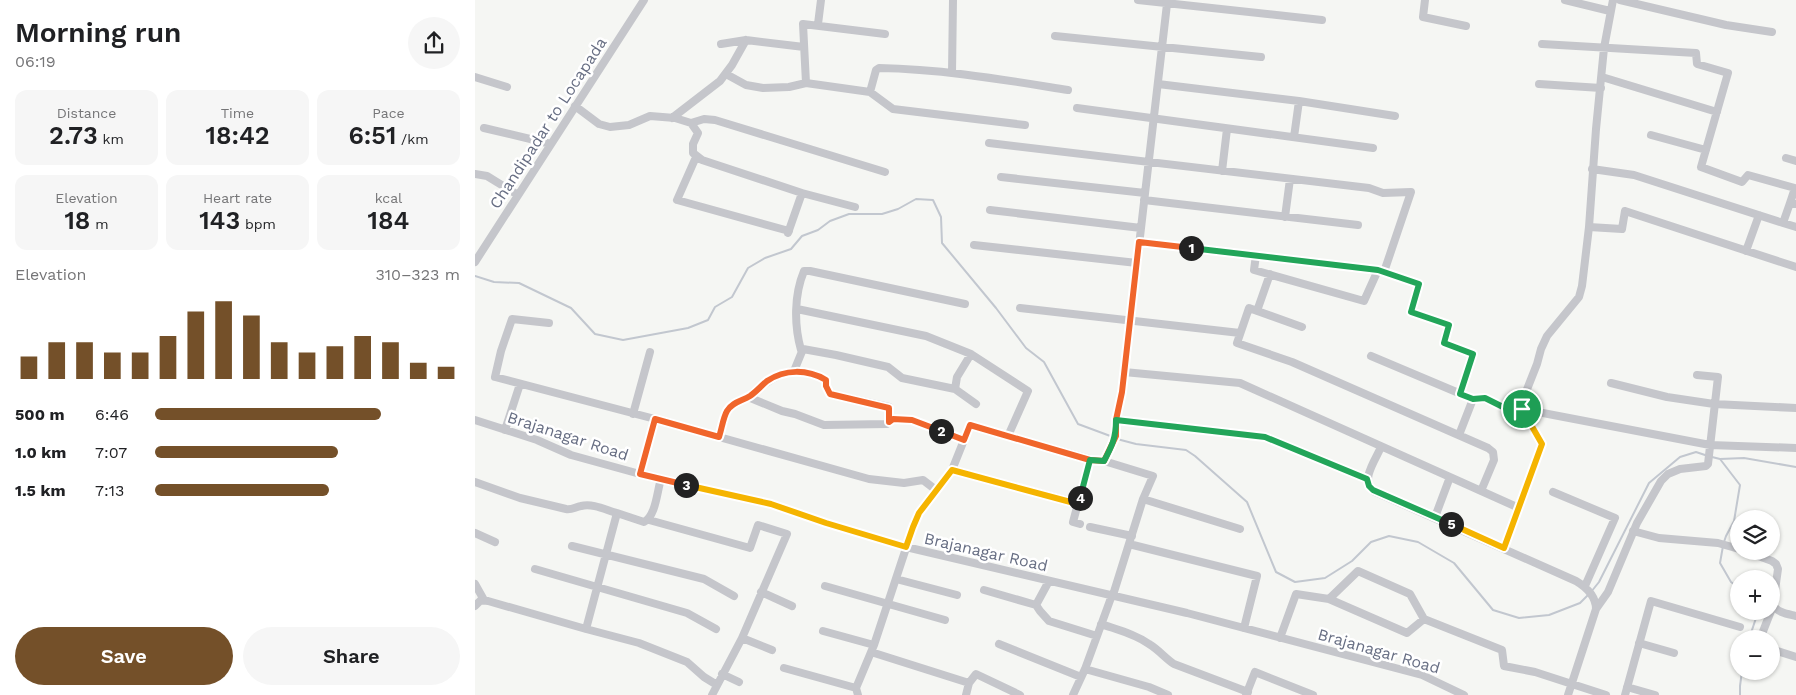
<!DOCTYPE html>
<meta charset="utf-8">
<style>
body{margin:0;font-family:"Work Sans",sans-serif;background:#f6f6f6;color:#202124;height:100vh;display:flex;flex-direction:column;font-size:19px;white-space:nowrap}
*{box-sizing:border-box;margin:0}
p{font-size:16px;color:#757577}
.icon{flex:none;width:28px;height:28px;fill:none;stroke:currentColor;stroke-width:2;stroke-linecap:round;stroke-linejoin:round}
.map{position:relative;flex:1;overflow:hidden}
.drawer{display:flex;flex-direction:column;background:#fff;width:475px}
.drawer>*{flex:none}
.controls{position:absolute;left:1255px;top:510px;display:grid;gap:10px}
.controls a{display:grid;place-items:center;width:50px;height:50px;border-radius:50%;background:#fff;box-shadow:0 1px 4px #0004;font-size:25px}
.pin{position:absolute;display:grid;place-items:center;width:42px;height:42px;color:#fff;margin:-21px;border:2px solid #fff;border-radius:50%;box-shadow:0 1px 5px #0007}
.km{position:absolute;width:25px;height:25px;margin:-12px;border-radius:50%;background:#222;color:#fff;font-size:14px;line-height:25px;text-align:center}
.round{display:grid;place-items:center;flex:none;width:52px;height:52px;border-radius:26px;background:#f6f6f6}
.summary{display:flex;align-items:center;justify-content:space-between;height:85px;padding:0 15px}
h1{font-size:28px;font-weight:600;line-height:38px}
.figures{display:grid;grid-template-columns:repeat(3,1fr);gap:8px;height:85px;padding:5px 15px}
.figures div{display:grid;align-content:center;border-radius:12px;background:#f6f6f6;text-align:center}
.figures b{font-size:25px;font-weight:600}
.figures small{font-size:14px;font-weight:400}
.figures p{font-size:14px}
.chart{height:140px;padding:10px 15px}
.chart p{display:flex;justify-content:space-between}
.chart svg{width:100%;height:90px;margin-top:5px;stroke:#745029;stroke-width:6}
.primary-button{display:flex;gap:10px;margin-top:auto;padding:10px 15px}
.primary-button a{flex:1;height:58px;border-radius:30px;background:#745029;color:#fff;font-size:20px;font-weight:600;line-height:58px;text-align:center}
.primary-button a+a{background:#f6f6f6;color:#202124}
ul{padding:0 15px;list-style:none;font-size:16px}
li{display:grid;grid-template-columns:80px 60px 1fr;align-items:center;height:38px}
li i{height:12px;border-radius:6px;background:#745029}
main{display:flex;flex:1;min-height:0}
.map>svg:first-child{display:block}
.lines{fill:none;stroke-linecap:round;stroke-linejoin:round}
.stream{stroke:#c2c7cf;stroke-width:2}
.minor{stroke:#c5c6cb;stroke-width:8}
.split-1-casing{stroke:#fff;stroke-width:10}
.split-2-casing{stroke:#fff;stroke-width:10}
.split-3-casing{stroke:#fff;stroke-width:10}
.split-4-casing{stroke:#fff;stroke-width:10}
.split-5-casing{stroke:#fff;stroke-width:10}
.split-6-casing{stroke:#fff;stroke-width:10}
.split-1{stroke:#22a559;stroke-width:6}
.split-2{stroke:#f0652b;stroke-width:6}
.split-3{stroke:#f0652b;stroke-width:6}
.split-4{stroke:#f5b400;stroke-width:6}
.split-5{stroke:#22a559;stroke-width:6}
.split-6{stroke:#f5b400;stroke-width:6}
.labels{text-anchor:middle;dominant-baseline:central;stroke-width:5;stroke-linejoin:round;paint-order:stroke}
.street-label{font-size:16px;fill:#676e83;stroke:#fff}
</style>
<main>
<section class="drawer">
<div class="summary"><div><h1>Morning run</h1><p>06:19</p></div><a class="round"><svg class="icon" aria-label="share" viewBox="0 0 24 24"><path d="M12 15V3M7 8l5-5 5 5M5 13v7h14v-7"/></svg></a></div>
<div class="figures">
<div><p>Distance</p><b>2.73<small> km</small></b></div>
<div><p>Time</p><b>18:42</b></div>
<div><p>Pace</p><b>6:51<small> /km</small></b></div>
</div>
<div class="figures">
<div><p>Elevation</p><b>18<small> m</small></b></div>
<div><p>Heart rate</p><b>143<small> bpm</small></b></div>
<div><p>kcal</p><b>184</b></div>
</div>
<div class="chart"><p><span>Elevation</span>310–323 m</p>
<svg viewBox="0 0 160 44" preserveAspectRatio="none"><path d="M5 44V33M15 44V26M25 44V26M35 44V31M45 44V31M55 44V23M65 44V11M75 44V6M85 44V13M95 44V26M105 44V31M115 44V28M125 44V23M135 44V26M145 44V36M155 44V38"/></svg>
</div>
<ul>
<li><b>500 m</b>6:46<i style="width:74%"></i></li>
<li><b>1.0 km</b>7:07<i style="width:60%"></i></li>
<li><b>1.5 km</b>7:13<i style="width:57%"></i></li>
</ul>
<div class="primary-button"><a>Save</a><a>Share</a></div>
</section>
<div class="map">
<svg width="1321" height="695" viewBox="0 0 1321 695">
<rect width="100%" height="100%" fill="#f5f6f3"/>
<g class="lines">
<path class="stream" d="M0,276L19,282L44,283L96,308L120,334L148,340L213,328L233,320L240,307L257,297L273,268L290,258L316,249L327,236L343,230L355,221L374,214H407L423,209L441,199L458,200L466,217L467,243L521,308L551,348L569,362L603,424L638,437
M642,439L661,444L711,450L720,456L772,502L801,572L820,582L850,578L877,561L896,542L914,536L943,542L979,563L1018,610L1044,618L1074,615L1105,603L1113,595
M1237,457L1245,459L1265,485L1259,521L1251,536L1249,542
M1245,459L1269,458L1321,467
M1248,546L1245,563L1256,582L1264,588
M1116,592L1124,582L1174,483L1205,457L1221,452L1233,456
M1274,639L1282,615L1281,611
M1265,695V686L1267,671"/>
<path class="minor" d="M663,0L847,20
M950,0L948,17L991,26
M1090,0L1135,11
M1145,0L1251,25L1297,32
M343,24L346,0
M580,36L786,57
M246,44L271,40L329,47
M1067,44L1221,53L1222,64L1253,73L1226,167L1267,182L1273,175L1320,188L1315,203
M477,73L478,0
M251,74L271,85L288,88L314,87L331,83L395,92L418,109L550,125
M0,77L32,87
M1127,77L1242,112
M331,83L328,24L410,34
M683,84L824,101L920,116
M1064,84L1126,88
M395,92L401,70L404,68C468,69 530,80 593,90
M100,106L124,124L135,127L154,125L175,116L200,118L216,123L223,133L218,144V153L227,160L327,193L380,207
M602,108L898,148
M197,118L245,81L257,65L271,40
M216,123L229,119L240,120L410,172
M9,128L76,144
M1176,135L1231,150
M819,137L824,101
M514,143L894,188L908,193L936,192L909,272
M221,157L202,200L314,231
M1311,158L1321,161
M1117,169L1159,175L1308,223L1315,203L1321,204
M747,171L752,129
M0,174L12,176L43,195
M526,177L670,193
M669,200L883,225
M515,210L666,228
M810,217L815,179
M1308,223L1321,227
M1114,227L1147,229L1150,211L1321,267
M313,233L327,193
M664,242L903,270L944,284L936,312L973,325L969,343L998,354L985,393
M499,245L662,263
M1271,251L1284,215
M781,255L779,270L889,301L903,270
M0,262L169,0
M545,308L765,333
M322,309L451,336L496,354L553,391L533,436
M782,311L795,274
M74,323L37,319L26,351L20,377L180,419
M827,327L774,308L762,343L817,362L1013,448L1018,452L1019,460L1006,491
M326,350C319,325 319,295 329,271H335L490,304
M896,356L998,399H1010L1030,407L1047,409L1235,445L1321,448
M319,371L328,349L361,355L413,367L427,378L480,389L501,404
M649,372L765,383L1044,508
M1136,383L1192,397L1239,404L1321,408
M480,389L482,377L496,354
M273,397C298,376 318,361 351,380V386L355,394L414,407V422
M158,414L175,352
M0,420L62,440L96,455L165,474L296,504L351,523L431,547L712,613L947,675L989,695
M641,420L790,437L892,479
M30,430L45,384
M984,435L998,399
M244,437C251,414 249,406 273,397L307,411L320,414L349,425L412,424L418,419L437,420L489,440
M906,447C901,459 885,480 898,491L1101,581C1111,587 1121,596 1121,609
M629,461L678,476L668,499L638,595
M477,470L603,503
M165,474L180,419L394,479L429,483L448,480L461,490
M186,479C182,491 181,516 169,522L142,513L111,629L164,643L212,662L229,677L242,685
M0,482L45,498L91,509C97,510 100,507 106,506C118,503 131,510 142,513
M1078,492L1140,518L1110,586
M668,499L765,529
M960,517L975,477
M174,520L275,548L283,525L312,534L267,638L237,695
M605,524L598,522L615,459
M615,527L657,536
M1158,531L1184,538L1243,543L1264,549
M0,533L20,542
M654,544L782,576L769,628
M97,546L229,579L259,596
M1029,548L1067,444L1047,409V402L1062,364L1066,349L1072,336L1104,297L1107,286L1114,227L1121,129L1129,48L1138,0
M1270,551L1297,561L1301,564L1303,569L1298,605C1303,613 1313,614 1321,616
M60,569L212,613L241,629
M421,579L482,595
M0,584L9,600
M350,586L470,620
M509,590L561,605L574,581
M286,592L317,606
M854,599L883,571L935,594L949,619L1027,650L1029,666L1060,672L1131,695
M561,605L565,611L574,621L622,636
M0,606L6,600L13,601L111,629
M626,624C643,630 660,634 674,644C684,650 690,658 699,664L773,692
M348,631L399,645
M267,638L297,650
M805,638L821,594L854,599L932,633L949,619
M1285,639L1296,611
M1164,643L1199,653
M524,644L606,677
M1296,649L1321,657
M396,652L494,683
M309,668L381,688
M610,669L674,687L693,695
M247,674L264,682
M1152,687L1180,695
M383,695L381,688L399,645L438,527L444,513L477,470L495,425L615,459L629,461L641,435V420L647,392L692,4
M491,695L494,683L501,674L545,695
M598,695L610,669L637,595
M771,695L780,672L838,695
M1093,695L1121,609L1133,592L1162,523L1186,481L1193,474L1205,469L1231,466L1233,464L1243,377L1222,375
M1150,695L1176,601L1265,627"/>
</g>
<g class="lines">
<defs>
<path id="split-1" d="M716,248L903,270L944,284L936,312L974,325L969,343L998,354L985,394L998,399L1010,398L1030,408L1047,409"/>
<path id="split-2" d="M466,431L489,440L495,425L615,460L629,461L641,436V420L647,392L664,242L716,248"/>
<path id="split-3" d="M211,485L165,474L180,419L244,437C247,428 248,418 252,411C257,402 267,401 275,396C281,392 286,386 292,381C310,369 332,369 351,380V386L355,394L414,408V422L418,419L437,420L466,431"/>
<path id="split-4" d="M211,485L296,504L351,523L431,547L438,527L444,513L477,470L603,504L605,498"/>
<path id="split-5" d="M605,498L615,460L629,461C637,446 641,438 641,420L790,437L892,479L894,486L898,490L976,524"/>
<path id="split-6" d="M976,524L1029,548L1067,444L1047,409"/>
</defs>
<use href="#split-1" class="split-1-casing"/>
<use href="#split-2" class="split-2-casing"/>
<use href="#split-3" class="split-3-casing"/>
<use href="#split-4" class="split-4-casing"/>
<use href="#split-5" class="split-5-casing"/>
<use href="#split-6" class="split-6-casing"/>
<use href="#split-1" class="split-1"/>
<use href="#split-2" class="split-2"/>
<use href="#split-3" class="split-3"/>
<use href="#split-4" class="split-4"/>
<use href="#split-5" class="split-5"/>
<use href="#split-6" class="split-6"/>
</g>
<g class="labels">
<g class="street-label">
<text transform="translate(73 123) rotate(-57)">Chandipadar to Locapada</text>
<text transform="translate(93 436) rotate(18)">Brajanagar Road</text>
<text transform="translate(511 552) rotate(13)">Brajanagar Road</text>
<text transform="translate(904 651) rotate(16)">Brajanagar Road</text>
</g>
</g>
</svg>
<div class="controls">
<a><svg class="icon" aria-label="layers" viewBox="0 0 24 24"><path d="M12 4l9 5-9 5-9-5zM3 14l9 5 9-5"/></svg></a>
<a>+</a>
<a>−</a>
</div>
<div class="pin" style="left:1047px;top:409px;background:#1e9e55"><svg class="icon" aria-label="arrive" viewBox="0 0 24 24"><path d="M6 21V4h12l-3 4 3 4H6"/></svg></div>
<b class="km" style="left:716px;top:248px">1</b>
<b class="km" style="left:466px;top:431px">2</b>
<b class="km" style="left:211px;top:485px">3</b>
<b class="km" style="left:605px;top:498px">4</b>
<b class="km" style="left:976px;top:524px">5</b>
</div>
</main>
